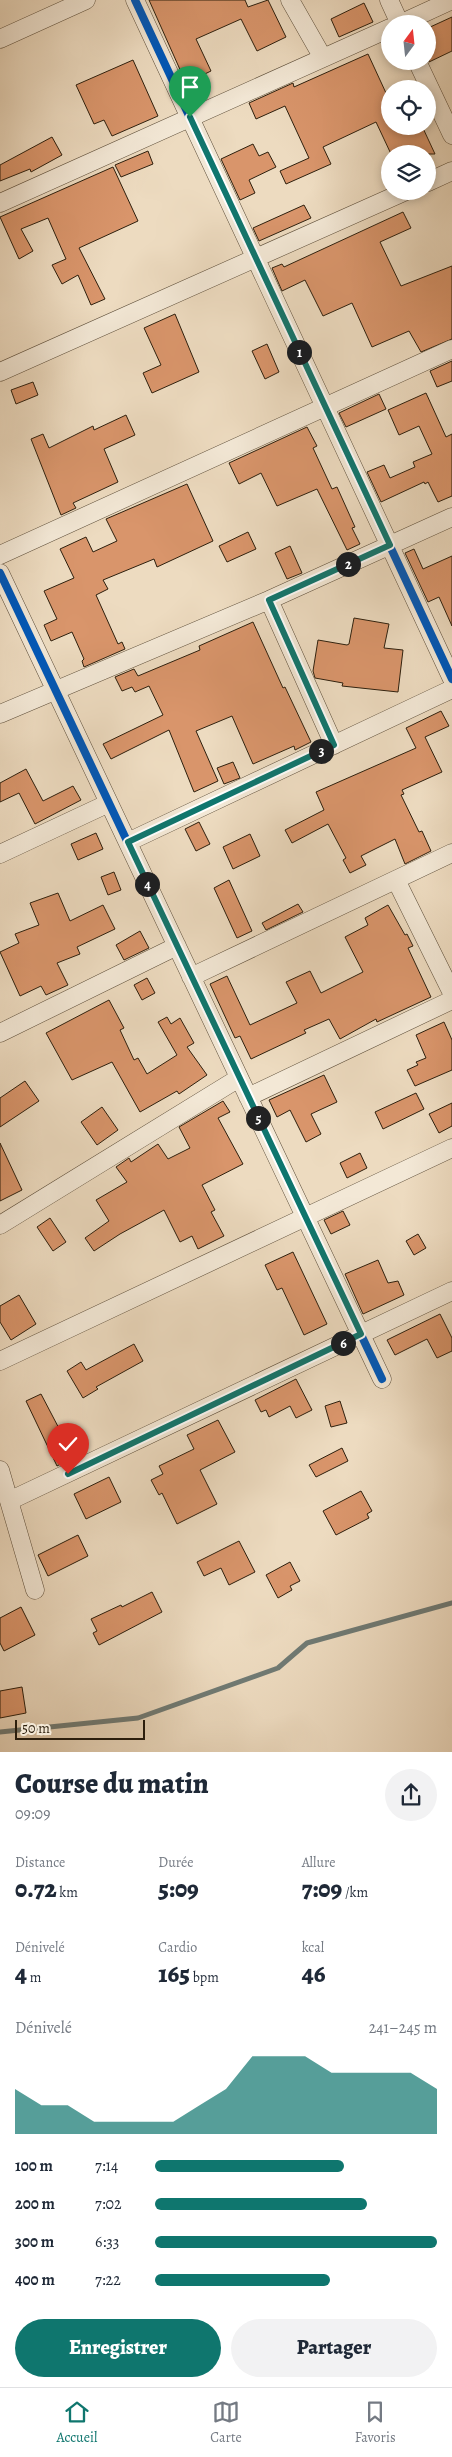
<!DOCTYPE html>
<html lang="fr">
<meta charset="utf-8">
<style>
body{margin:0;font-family:Alegreya,serif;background:#f2f2f3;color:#1f2937;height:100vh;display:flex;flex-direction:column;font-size:19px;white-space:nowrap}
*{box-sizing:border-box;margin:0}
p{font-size:16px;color:#747a83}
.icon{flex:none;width:28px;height:28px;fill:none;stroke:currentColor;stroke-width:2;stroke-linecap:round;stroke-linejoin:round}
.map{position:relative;height:1752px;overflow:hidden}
.drawer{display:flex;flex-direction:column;background:#fff;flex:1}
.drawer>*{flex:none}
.needle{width:32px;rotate:15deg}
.controls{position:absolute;left:381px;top:15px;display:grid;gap:10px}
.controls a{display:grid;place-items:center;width:55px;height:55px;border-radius:50%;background:#fff;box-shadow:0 2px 8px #0003;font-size:25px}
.scale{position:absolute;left:15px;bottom:12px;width:130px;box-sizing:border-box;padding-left:5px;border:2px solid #2d1f0d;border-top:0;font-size:14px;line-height:18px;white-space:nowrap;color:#2d1f0d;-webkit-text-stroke:4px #f3e8d6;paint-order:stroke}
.pin{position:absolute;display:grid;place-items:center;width:42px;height:42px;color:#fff;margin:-51px -21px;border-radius:50% 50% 50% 0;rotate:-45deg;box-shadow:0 0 5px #0007}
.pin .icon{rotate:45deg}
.km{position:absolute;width:25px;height:25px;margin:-12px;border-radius:50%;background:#222;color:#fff;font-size:14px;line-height:25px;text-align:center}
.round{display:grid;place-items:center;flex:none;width:52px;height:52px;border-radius:26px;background:#f2f2f3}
.summary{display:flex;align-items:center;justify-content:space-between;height:85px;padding:0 15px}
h1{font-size:28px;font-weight:800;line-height:38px}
.stats{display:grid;grid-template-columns:repeat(3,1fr);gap:8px;height:85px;padding:5px 15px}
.stats div{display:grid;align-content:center}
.stats b{font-size:25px;font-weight:800}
.stats small{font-size:14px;font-weight:400}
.stats p{font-size:14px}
.chart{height:140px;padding:10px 15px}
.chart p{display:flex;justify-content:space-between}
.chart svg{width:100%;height:90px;margin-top:5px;fill:#0f766e;opacity:.7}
.cta{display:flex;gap:10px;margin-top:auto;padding:10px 15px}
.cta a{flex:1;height:58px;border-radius:30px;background:#0f766e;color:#fff;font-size:20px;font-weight:800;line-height:58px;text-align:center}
.cta a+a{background:#f2f2f3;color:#1f2937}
ul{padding:0 15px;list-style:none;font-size:16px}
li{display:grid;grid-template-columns:80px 60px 1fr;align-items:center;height:38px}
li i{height:12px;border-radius:6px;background:#0f766e}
.dock{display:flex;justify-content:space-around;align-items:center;height:70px;border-top:1px solid #e0e1e3;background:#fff;font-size:14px;color:#747a83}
.dock a{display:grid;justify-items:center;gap:2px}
.dock .selected{color:#0f766e}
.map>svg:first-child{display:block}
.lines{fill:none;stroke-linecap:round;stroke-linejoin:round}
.stream{stroke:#707b75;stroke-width:5}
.building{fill:#d9956b;stroke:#2d1f0d}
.street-casing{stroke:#5d4e3a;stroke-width:19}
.street{stroke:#f3e8d6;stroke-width:18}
.cycleway-casing{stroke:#f3e8d6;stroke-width:11}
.cycleway{stroke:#0057b8;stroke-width:8}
.route-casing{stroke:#fff;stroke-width:10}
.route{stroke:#0f766e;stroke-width:6}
</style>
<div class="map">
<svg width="452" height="1752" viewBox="0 0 452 1752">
<rect width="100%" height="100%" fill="#eddbc0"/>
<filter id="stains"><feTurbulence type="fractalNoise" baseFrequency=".004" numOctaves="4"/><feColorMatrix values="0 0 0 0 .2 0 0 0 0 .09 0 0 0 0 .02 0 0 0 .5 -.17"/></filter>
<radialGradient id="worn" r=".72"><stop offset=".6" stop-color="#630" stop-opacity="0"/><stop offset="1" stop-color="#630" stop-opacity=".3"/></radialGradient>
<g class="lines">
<path class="stream" d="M0,1732L138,1718L278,1668L307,1643L452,1603"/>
</g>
<path class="building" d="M149,0H245L248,7L268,0L286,37L257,51L241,19L196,39L211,71L186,83Z
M364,3L373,22L339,37L331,19Z
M452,17V51L429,62L428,28Z
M368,54L386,93L390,91V126H422L435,154H391L376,122L323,147L331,164L286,184L280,171L309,158L285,106L256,119L249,103L293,83L294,87Z
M133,60L158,116L112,136L104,120L94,124L76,85Z
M52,137L62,155L31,172L30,169L0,181V165Z
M253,144L259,156L268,152L276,167L249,180L255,193L240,200L221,159Z
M148,151L153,164L121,177L115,165Z
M113,167L138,221L79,248L105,299L91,305L78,275L62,284L52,265L66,259L48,218L21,229L33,251L19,259L0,217Z
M304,205L311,218L259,241L253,228Z
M403,212L411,228L380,242L401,286L452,266V339L421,352L409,331L372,347L352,303L323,316L305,280L282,291L272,268L282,264L284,267Z
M175,314L199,372L152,393L143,373L161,365L144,328Z
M267,344L279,372L265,379L252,351Z
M452,361V381L437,387L430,371Z
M33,382L38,395L16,404L11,390Z
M426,393L446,437L452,434V496L438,502L428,482L425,484L424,482L381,502L367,472L384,465L390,478L415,467L413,462L432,454L419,426L399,435L388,410Z
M379,394L386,409L346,427L339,413Z
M126,415L135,435L104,449L118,482L73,503L76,508L61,515L31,439L43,434L49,448L93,426L94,430Z
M307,427L317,446L313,448L332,489L337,487L355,527L352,528L360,544L347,550L317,489L277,506L261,473L239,484L229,463Z
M187,484L213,541L157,567L154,559L103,580L108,589L96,595L118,644L122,642L125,649L84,667L82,661L84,659L72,632L51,641L44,625L57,619L44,591L74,578L60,549L86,537L93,552L117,541L106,519Z
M248,532L256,549L227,562L219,546Z
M290,546L302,573L287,579L275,553Z
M414,549L423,569L452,556V626L439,597L428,602L405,553Z
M354,618L389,624L384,648L403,650L398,692L342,686L343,683L315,678L313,671L318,640L347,645L349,644Z
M253,622L283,688L285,687L311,742L295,750L294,746L253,764L232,716L196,731L218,781L194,792L169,730L111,759L103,744L163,715L149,686L135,692L132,687L122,691L115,677L134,669L138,676L200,650L199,646Z
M441,711L449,726L425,737L442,772L402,790L404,794L401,795L419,832L422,831L431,851L405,864L395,839L361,856L366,865L350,873L343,860L346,858L328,824L292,843L285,830L324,810L316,792L416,748L406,728Z
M233,762L240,778L224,784L217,768Z
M26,769L43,801L73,786L81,800L35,824L19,793L0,802V783Z
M199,822L210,844L196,851L185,829Z
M96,833L103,849L78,860L71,844Z
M250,834L260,856L233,869L223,847Z
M114,872L121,890L108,895L101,877Z
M229,880L252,931L237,938L214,888Z
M58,893L70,921L103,905L115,929L77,947L80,954L57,963L68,985L46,995L41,986L20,996L0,952L19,943L15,934L39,925L30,903Z
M298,904L303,912L266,930L262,923Z
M388,905L405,935L407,934L413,946L408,948L431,997L377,1022L376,1019L340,1039L329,1019L304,1030L306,1033L251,1059L240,1036L235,1038L210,984L227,976L250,1025L297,1003L286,982L310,971L321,993L363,972L345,937L368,925L365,918Z
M140,931L149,948L124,960L116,945Z
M147,978L155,993L142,1000L134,985Z
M109,1000L124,1028L120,1030L134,1060L138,1058L147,1074L177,1055L158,1022L167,1017L171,1024L180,1018L194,1043L187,1047L207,1075L179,1094L177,1091L140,1112L112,1062L72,1080L46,1033Z
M444,1022L452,1040V1070L415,1086L407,1070L418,1065L416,1062L426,1058L416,1035Z
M324,1075L337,1102L311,1114L321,1134L306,1142L290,1110L277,1117L269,1100Z
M25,1081L39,1101L0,1127V1098Z
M416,1093L424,1109L383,1129L375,1112Z
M223,1101L230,1112L218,1118L243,1164L202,1185L215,1210L211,1212L224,1236L198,1249L192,1236L180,1242L164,1210L120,1234L94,1251L85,1238L109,1221L96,1200L127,1182L116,1167L129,1158L131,1162L158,1144L168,1159L190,1148L179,1127Z
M452,1103V1126L439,1133L429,1114Z
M102,1107L118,1130L97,1145L81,1122Z
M0,1143L22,1190L0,1201Z
M360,1153L367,1168L347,1178L340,1163Z
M343,1211L350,1225L331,1234L324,1220Z
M50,1218L66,1242L53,1251L37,1227Z
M418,1234L426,1248L414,1255L406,1241Z
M293,1252L327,1324L304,1335L282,1288L277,1290L265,1265Z
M378,1260L388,1283L398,1281L404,1295L363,1314L345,1274Z
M19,1295L36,1324L11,1340L0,1322V1306Z
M440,1314L452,1338V1351L437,1358L427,1339L395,1355L387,1340Z
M134,1344L143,1361L96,1387L98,1389L83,1398L67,1371L81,1362L86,1370Z
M296,1379L312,1410L296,1418L290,1406L269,1417L266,1410L261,1412L255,1400Z
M41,1394L74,1457L57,1466L26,1401Z
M340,1401L347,1423L331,1427L325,1406Z
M218,1420L235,1452L200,1470L217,1504L177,1524L162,1493L159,1495L151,1480L163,1474L159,1466L194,1449L187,1435Z
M342,1448L348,1461L316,1477L309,1465Z
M109,1477L121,1502L86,1519L74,1494Z
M361,1491L372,1511L367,1514L369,1518L336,1535L323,1511Z
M78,1535L88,1556L48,1576L38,1555Z
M239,1541L255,1572L229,1585L221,1568L204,1576L197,1562Z
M290,1562L300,1581L290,1586L292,1590L278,1598L266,1575Z
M152,1592L162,1612L99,1645L93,1633L97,1631L91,1619L121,1605L122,1607Z
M21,1607L35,1635L4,1651L0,1643V1618Z
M22,1687L26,1713L0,1718V1691Z"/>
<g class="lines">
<defs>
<path id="street" d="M135,0L452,679
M290,0L323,58
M389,0L400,24
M400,24L452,0
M0,39L86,0
M417,61L452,135
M428,182L452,171
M0,203L390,28
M0,372L406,191
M0,555L452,349
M0,573L382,1379
M269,600L334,745
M0,714L269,600L452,517
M128,842L452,689
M0,854L109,803
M396,880L452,993
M191,977L452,853
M0,1033L177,946
M248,1097L452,1000
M0,1225L239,1078
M0,1361L452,1148
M0,1470L35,1590
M9,1501L452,1291"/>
</defs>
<use href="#street" class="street-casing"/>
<use href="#street" class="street"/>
<defs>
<path id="cycleway" d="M135,0L452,679
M0,573L382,1379"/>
</defs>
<use href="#cycleway" class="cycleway-casing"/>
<use href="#cycleway" class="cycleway"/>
</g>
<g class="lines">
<defs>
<path id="route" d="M68,1474L361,1334L128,842L334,745L269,600L390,545L190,117"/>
</defs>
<use href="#route" class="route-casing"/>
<use href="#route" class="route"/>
</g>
<rect width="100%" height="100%" filter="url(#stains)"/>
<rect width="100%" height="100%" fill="url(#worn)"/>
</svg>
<div class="controls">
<a><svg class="needle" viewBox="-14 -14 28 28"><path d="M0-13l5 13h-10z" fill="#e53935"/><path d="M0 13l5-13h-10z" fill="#747a83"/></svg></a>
<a><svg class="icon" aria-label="locate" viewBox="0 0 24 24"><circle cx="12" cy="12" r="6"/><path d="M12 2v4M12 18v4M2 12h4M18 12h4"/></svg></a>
<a><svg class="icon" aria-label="layers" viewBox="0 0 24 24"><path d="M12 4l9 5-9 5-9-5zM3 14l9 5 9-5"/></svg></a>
</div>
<div class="scale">50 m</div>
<div class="pin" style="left:190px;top:117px;background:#1e9e55"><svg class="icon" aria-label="arrive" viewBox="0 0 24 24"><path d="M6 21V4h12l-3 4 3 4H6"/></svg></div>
<div class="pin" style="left:68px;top:1474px;background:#d93025"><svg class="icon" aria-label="check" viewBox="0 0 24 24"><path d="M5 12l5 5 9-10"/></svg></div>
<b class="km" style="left:299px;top:352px">1</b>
<b class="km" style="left:348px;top:564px">2</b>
<b class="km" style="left:321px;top:751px">3</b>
<b class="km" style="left:147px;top:884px">4</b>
<b class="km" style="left:258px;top:1118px">5</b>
<b class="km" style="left:343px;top:1343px">6</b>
</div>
<section class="drawer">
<div class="summary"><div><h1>Course du matin</h1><p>09:09</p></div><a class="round"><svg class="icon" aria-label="share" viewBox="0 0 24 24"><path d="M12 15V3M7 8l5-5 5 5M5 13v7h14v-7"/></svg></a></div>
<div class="stats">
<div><p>Distance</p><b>0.72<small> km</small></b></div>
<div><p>Durée</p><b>5:09</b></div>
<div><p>Allure</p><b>7:09<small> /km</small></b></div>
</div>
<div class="stats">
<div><p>Dénivelé</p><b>4<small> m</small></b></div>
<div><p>Cardio</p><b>165<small> bpm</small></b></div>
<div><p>kcal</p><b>46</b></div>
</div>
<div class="chart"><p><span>Dénivelé</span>241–245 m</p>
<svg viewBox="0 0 160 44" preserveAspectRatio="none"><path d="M0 44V22L10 30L20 30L30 38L40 38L50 38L60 38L70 30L80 22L90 6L100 6L110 6L120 14L130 14L140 14L150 14L160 22V44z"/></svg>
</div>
<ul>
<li><b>100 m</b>7:14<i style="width:67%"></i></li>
<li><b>200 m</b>7:02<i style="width:75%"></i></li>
<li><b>300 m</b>6:33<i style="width:100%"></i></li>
<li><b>400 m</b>7:22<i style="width:62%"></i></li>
</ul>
<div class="cta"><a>Enregistrer</a><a>Partager</a></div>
</section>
<nav class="dock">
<a class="selected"><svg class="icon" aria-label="home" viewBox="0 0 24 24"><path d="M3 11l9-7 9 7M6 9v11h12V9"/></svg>Accueil</a>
<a><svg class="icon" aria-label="map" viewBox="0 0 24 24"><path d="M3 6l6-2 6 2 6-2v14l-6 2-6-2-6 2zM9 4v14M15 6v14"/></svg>Carte</a>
<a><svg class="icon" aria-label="saved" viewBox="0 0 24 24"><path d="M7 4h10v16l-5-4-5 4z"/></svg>Favoris</a>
</nav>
